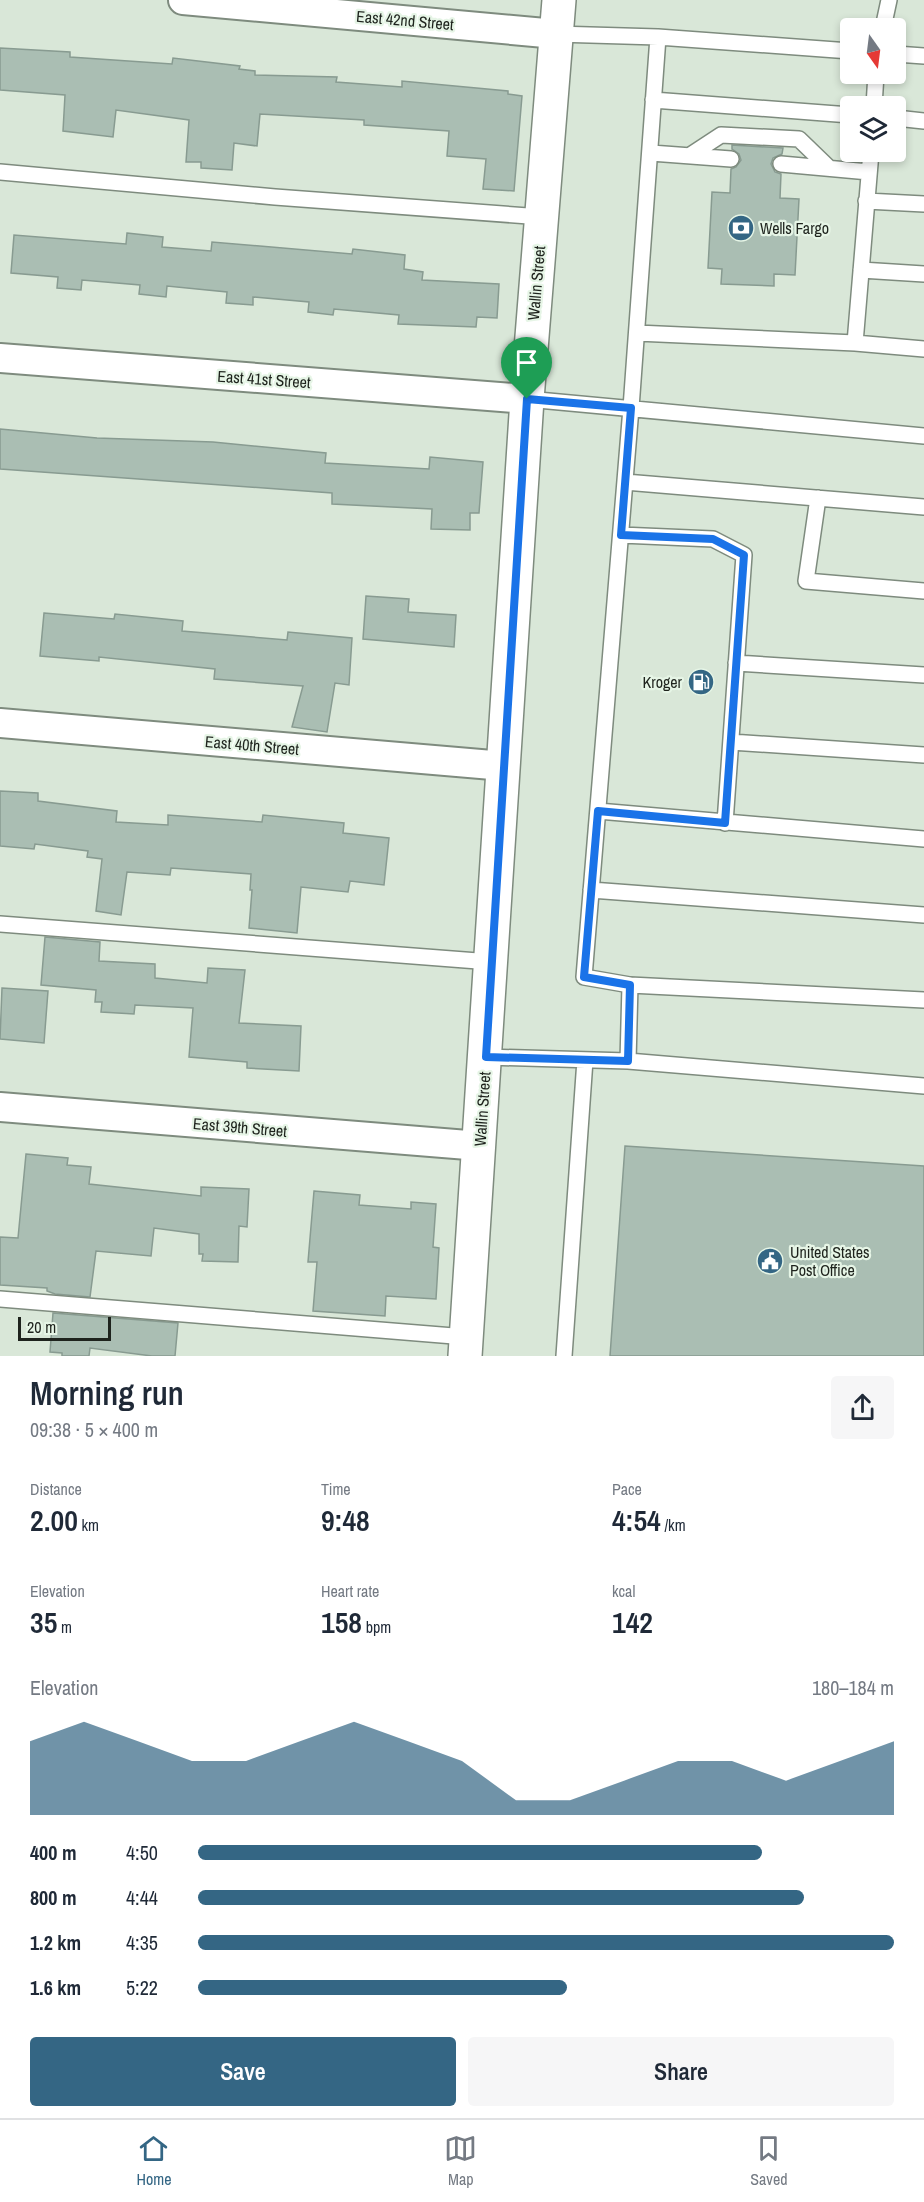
<!DOCTYPE html>
<meta charset="utf-8">
<style>
body{margin:0;font-family:"Archivo Narrow",sans-serif;background:#f6f6f7;color:#1f2937;height:100vh;display:flex;flex-direction:column;font-size:22px;white-space:nowrap}
*{box-sizing:border-box;margin:0}
p{font-size:20px;color:#747a83}
.icon{flex:none;width:33px;height:33px;fill:none;stroke:currentColor;stroke-width:2;stroke-linecap:round;stroke-linejoin:round}
.map{position:relative;height:1356px;overflow:hidden}
.sheet{display:flex;flex-direction:column;background:#fff;flex:1}
.sheet>*{flex:none}
.needle{width:39px;rotate:166deg}
.fabs{position:absolute;left:840px;top:18px;display:grid;gap:12px}
.fabs a{display:grid;place-items:center;width:66px;height:66px;border-radius:6px;background:#fff;box-shadow:0 3px 9px #0003;font-size:30px}
.scale{position:absolute;left:18px;bottom:15px;width:93px;box-sizing:border-box;padding-left:6px;border:3px solid #1e231d;border-top:0;font-size:16px;line-height:21px;white-space:nowrap;color:#1e231d;-webkit-text-stroke:4px #e6f5e6;paint-order:stroke}
.pin{position:absolute;display:grid;place-items:center;width:51px;height:51px;color:#fff;margin:-62px -26px;border-radius:50% 50% 50% 0;rotate:-45deg;box-shadow:0 0 6px #0007}
.pin .icon{rotate:45deg}
.round{display:grid;place-items:center;flex:none;width:63px;height:63px;border-radius:6px;background:#f6f6f7}
.headline{display:flex;align-items:center;justify-content:space-between;height:102px;padding:0 30px}
h1{font-size:33px;font-weight:600;line-height:45px}
.figures{display:grid;grid-template-columns:repeat(3,1fr);gap:9px;height:102px;padding:6px 30px}
.figures div{display:grid;align-content:center}
.figures b{font-size:30px;font-weight:600}
.figures small{font-size:16px;font-weight:400}
.figures p{font-size:16px}
.chart{height:168px;padding:12px 30px}
.chart p{display:flex;justify-content:space-between}
.chart svg{width:100%;height:108px;margin-top:6px;fill:#346684;opacity:.7}
.primary-button{display:flex;gap:12px;margin-top:auto;padding:12px 30px}
.primary-button a{flex:1;height:69px;border-radius:6px;background:#346684;color:#fff;font-size:24px;font-weight:600;line-height:69px;text-align:center}
.primary-button a+a{background:#f6f6f7;color:#1f2937}
ul{padding:0 30px;list-style:none;font-size:20px}
li{display:grid;grid-template-columns:96px 72px 1fr;align-items:center;height:45px}
li i{height:15px;border-radius:8px;background:#346684}
.menu{display:flex;justify-content:space-around;align-items:center;height:84px;border-top:2px solid #e0e1e3;background:#fff;font-size:16px;color:#747a83}
.menu a{display:grid;justify-items:center;gap:3px}
.menu .selected{color:#346684}
.map>svg:first-child{display:block}
.building{fill:#aabeb3;stroke:#889b91;stroke-width:1.5}
.lines{fill:none;stroke-linecap:round;stroke-linejoin:round}
.service-casing{stroke:#7e8b7e;stroke-width:18}
.minor-casing{stroke:#7e8b7e;stroke-width:32}
.secondary-casing{stroke:#7e8b7e;stroke-width:36}
.service{stroke:#fff;stroke-width:15}
.minor{stroke:#fff;stroke-width:28}
.secondary{stroke:#fff;stroke-width:33}
.route-casing{stroke:#fff;stroke-width:12}
.route{stroke:#1a73e8;stroke-width:8}
.labels{text-anchor:middle;dominant-baseline:central;stroke-width:4.5;stroke-linejoin:round;paint-order:stroke}
.street-label{font-size:16px;fill:#1e231d;stroke:#e6f5e6}
.poi-label{font-size:16px;fill:#1e231d;stroke:#e6f5e6;text-anchor:start}
</style>
<div class="map">
<svg width="924" height="1356" viewBox="0 0 924 1356">
<rect width="100%" height="100%" fill="#d9e7d8"/>
<path class="building" d="M0,48L70,52V57L172,64L173,58L240,66L239,69L255,71V75L337,77L336,82L402,87V81L508,91V94L522,96L514,191L483,189L486,159L447,156L449,131L364,125V120L260,114L257,146L234,143L232,170L201,168V162H186L189,120L116,110L113,137L63,131L65,95L0,90Z
M732,145L783,148L782,154L773,158L771,164L775,172L781,174L780,198L799,199L795,275L774,274V286L721,284L722,269L708,268L712,192L730,193L731,169L736,167L741,160L739,154L732,149Z
M127,233L163,237L162,247L211,251L212,242L352,254L353,249L405,255L404,269L423,272L422,280L499,284L497,318L477,317L476,327L398,324L399,315L334,309L333,315L308,312L309,302L253,297V305L226,303L227,292L167,286L166,297L139,294L140,285L82,280L81,290L57,288L58,277L11,273L14,235L126,244Z
M0,429L97,438L213,442L326,453L325,463L429,469L430,457L483,462L479,513H470V530L431,529L432,509L332,504V493L0,469Z
M366,596L409,599L408,612L456,615L454,647L363,639Z
M44,613L114,619L115,614L183,621L182,631L287,640L288,632L352,638L349,685L335,683L327,732L292,727L303,686L214,679L215,669L99,657V661L40,656Z
M0,791L38,793V801L117,811L116,822L168,825V815L262,822L263,815L344,823L343,833L389,838L384,885L350,881L348,892L301,887L297,933L249,928L252,890H250L251,874L171,868L170,875L127,872L121,915L96,911L102,859L87,857L88,851L35,844L34,849L0,846Z
M45,937L100,942L99,961L155,964V978L207,983L208,968L245,970L239,1023L301,1026L299,1071L247,1068V1062L189,1057L193,1008L135,1005L134,1014L101,1012L102,1002H95L96,990L41,985Z
M2,988L48,991L44,1043L0,1039Z
M625,1146L924,1166V1356H610Z
M26,1154L68,1158L67,1165L91,1167L89,1184L201,1196V1187L249,1189L247,1227L239,1226L238,1262L202,1261L203,1254H199V1234L154,1228L151,1256L96,1251L90,1297L55,1294L47,1291V1288L0,1285V1237L18,1238Z
M314,1191L360,1195L359,1205L411,1209V1202L436,1204L433,1247L439,1248L436,1299L386,1296L385,1316L313,1311L317,1262H308Z
M53,1313L178,1323L175,1356H152L90,1348L89,1356H62V1353L50,1352Z"/>
<g class="lines">
<defs>
<path id="service" d="M883,28L889,0
M556,34L658,37L850,51
M896,54L924,56
M653,100L850,115
M874,106L876,74
M896,118L924,121
M651,153L731,159
M689,156L721,135L799,139L829,168
M781,164L869,172
M0,172L275,197L542,217
M866,201L924,204
M861,270L924,274
M637,333L855,343L924,349
M855,343L871,152
M527,399L924,436
M625,482L924,507
M818,498L806,581L924,591
M621,535L713,539L744,555L725,823
M736,663L924,675
M731,742L924,755
M598,811L924,839
M591,890L924,915
M0,924L491,962
M630,985L924,1000
M486,1057L628,1061L924,1086
M628,1061L630,985L584,977L631,408L658,37
M0,1299L466,1337
M564,1356L585,1060"/>
<path id="minor" d="M183,0L556,34
M0,358L527,399
M0,723L504,766
M0,1107L480,1146"/>
<path id="secondary" d="M465,1356L527,399L559,0"/>
</defs>
<use href="#service" class="service-casing"/>
<use href="#minor" class="minor-casing"/>
<use href="#secondary" class="secondary-casing"/>
<use href="#service" class="service"/>
<use href="#minor" class="minor"/>
<use href="#secondary" class="secondary"/>
</g>
<g class="lines">
<defs>
<path id="route" d="M527,399L631,408L621,535L713,539L744,555L725,823L598,811L584,977L630,985L628,1061L486,1057Z"/>
</defs>
<use href="#route" class="route-casing"/>
<use href="#route" class="route"/>
</g>
<defs>
<symbol id="bank-disc" viewBox="-11 -11 22 22"><circle r="9.5" fill="#346684" stroke="#e6f5e6"/><path d="M-6-4H6V4H-6ZM0-2.3a2.3 2.3 0 1 0 0 4.6a2.3 2.3 0 1 0 0-4.6Z" fill="#fff"/></symbol>
<symbol id="fuel-disc" viewBox="-11 -11 22 22"><circle r="9.5" fill="#346684" stroke="#e6f5e6"/><path d="M-5.5-6h7V0h2V4h1.3V-2.5L3-4.5l.8-.8L6-3V5H2.5V1h-1V6h-7ZM-4.2-4.7v3.2H.2V-4.7Z" fill="#fff"/></symbol>
<symbol id="civic-disc" viewBox="-11 -11 22 22"><circle r="9.5" fill="#346684" stroke="#e6f5e6"/><path d="M-.6-6.5H3V-4.5H.6V-3L4-1V1h2V6H-6V1h2V-1L-.6-3ZM-1.2 2.5V6h2.4V2.5Z" fill="#fff"/></symbol>
</defs>
<g fill-rule="evenodd">
<use href="#bank-disc" x="726" y="213" width="30" height="30"/>
<use href="#fuel-disc" x="686" y="667" width="30" height="30"/>
<use href="#civic-disc" x="755" y="1246" width="30" height="30"/>
</g>
<g class="labels">
<g class="street-label">
<text transform="translate(405 20) rotate(5)">East 42nd Street</text>
<text transform="translate(536 283) rotate(-85)">Wallin Street</text>
<text transform="translate(264 379) rotate(4)">East 41st Street</text>
<text transform="translate(252 745) rotate(5)">East 40th Street</text>
<text transform="translate(482 1109) rotate(-86)">Wallin Street</text>
<text transform="translate(240 1127) rotate(5)">East 39th Street</text>
</g>
<g class="poi-label">
<text x="760" y="228">Wells Fargo</text>
<text x="682" y="682" text-anchor="end">Kroger</text>
<text x="790" y="1252">United States<tspan x="790" dy="18">Post Office</tspan></text>
</g>
</g>
</svg>
<div class="fabs">
<a><svg class="needle" viewBox="-14 -14 28 28"><path d="M0-13l5 13h-10z" fill="#e53935"/><path d="M0 13l5-13h-10z" fill="#747a83"/></svg></a>
<a><svg class="icon" aria-label="layers" viewBox="0 0 24 24"><path d="M12 4l9 5-9 5-9-5zM3 14l9 5 9-5"/></svg></a>
</div>
<div class="scale">20 m</div>
<div class="pin" style="left:527px;top:399px;background:#1e9e55"><svg class="icon" aria-label="arrive" viewBox="0 0 24 24"><path d="M6 21V4h12l-3 4 3 4H6"/></svg></div>
</div>
<section class="sheet">
<div class="headline"><div><h1>Morning run</h1><p>09:38 · 5 × 400 m</p></div><a class="round"><svg class="icon" aria-label="share" viewBox="0 0 24 24"><path d="M12 15V3M7 8l5-5 5 5M5 13v7h14v-7"/></svg></a></div>
<div class="figures">
<div><p>Distance</p><b>2.00<small> km</small></b></div>
<div><p>Time</p><b>9:48</b></div>
<div><p>Pace</p><b>4:54<small> /km</small></b></div>
</div>
<div class="figures">
<div><p>Elevation</p><b>35<small> m</small></b></div>
<div><p>Heart rate</p><b>158<small> bpm</small></b></div>
<div><p>kcal</p><b>142</b></div>
</div>
<div class="chart"><p><span>Elevation</span>180–184 m</p>
<svg viewBox="0 0 160 44" preserveAspectRatio="none"><path d="M0 44V14L10 6L20 14L30 22L40 22L50 14L60 6L70 14L80 22L90 38L100 38L110 30L120 22L130 22L140 30L150 22L160 14V44z"/></svg>
</div>
<ul>
<li><b>400 m</b>4:50<i style="width:81%"></i></li>
<li><b>800 m</b>4:44<i style="width:87%"></i></li>
<li><b>1.2 km</b>4:35<i style="width:100%"></i></li>
<li><b>1.6 km</b>5:22<i style="width:53%"></i></li>
</ul>
<div class="primary-button"><a>Save</a><a>Share</a></div>
</section>
<nav class="menu">
<a class="selected"><svg class="icon" aria-label="home" viewBox="0 0 24 24"><path d="M3 11l9-7 9 7M6 9v11h12V9"/></svg>Home</a>
<a><svg class="icon" aria-label="map" viewBox="0 0 24 24"><path d="M3 6l6-2 6 2 6-2v14l-6 2-6-2-6 2zM9 4v14M15 6v14"/></svg>Map</a>
<a><svg class="icon" aria-label="saved" viewBox="0 0 24 24"><path d="M7 4h10v16l-5-4-5 4z"/></svg>Saved</a>
</nav>
